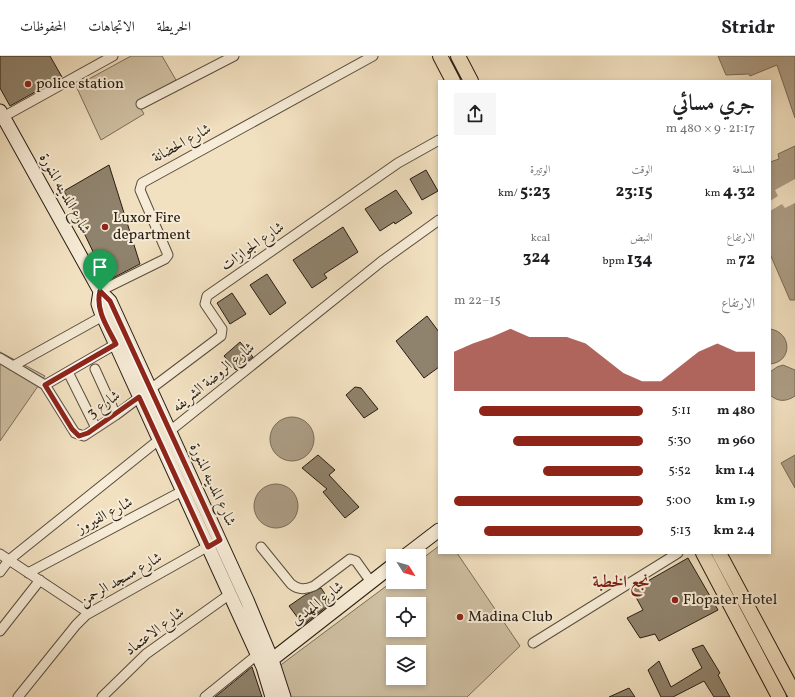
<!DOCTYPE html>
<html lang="ar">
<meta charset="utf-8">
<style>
body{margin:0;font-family:Vollkorn,Amiri,serif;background:#f6f6f6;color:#202124;direction:rtl;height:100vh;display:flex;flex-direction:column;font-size:15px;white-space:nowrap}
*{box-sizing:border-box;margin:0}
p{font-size:13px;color:#757577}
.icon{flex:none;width:22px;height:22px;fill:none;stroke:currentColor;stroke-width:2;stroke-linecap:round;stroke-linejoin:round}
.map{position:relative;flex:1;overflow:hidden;direction:ltr}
.drawer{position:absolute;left:438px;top:24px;width:333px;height:474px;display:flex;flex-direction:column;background:#fff;border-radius:0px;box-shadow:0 2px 6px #0003;direction:rtl}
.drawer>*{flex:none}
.needle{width:26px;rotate:127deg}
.fabs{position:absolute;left:386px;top:493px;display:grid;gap:8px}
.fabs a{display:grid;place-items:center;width:40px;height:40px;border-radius:0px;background:#fff;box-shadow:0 2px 6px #0003;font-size:20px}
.pin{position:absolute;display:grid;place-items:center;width:34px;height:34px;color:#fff;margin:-41px -17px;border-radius:50% 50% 50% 0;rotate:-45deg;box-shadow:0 0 4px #0007}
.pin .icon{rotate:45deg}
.round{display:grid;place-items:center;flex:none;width:42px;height:42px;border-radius:0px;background:#f6f6f6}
.overview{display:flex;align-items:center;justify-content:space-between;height:68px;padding:0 16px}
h1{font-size:22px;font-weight:700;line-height:30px}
.metrics{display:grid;grid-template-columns:repeat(3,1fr);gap:6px;height:68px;padding:4px 16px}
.metrics div{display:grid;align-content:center}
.metrics b{font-size:17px;font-weight:700}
.metrics small{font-size:11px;font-weight:400}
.metrics p{font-size:11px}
.chart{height:112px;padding:8px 16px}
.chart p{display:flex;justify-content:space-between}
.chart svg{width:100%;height:72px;margin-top:4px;fill:#8f2418;opacity:.7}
ul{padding:0 16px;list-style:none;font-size:13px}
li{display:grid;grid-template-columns:64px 48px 1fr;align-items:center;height:30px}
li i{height:10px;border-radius:5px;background:#8f2418}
header{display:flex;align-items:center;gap:24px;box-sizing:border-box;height:56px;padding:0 20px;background:#fff;border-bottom:1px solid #e0e0e0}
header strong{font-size:19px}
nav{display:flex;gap:22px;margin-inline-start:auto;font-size:14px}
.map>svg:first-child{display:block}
.green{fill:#cfc0a3;stroke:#7a6e5b;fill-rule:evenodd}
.water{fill:#ad9e86;stroke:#776a58}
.pier{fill:#f2e1c1}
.building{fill:#90836d;stroke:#261d13}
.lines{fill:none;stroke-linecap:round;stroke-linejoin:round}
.street-casing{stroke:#594e3e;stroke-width:11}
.secondary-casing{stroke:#261d13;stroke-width:15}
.primary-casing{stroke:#261d13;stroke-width:16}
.street{stroke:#f7ecd7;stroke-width:9}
.secondary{stroke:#f7ecd7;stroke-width:13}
.primary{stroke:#f2e1c1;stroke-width:14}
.route-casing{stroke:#fff;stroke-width:8}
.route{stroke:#8f2418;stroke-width:5}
.poi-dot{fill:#8f2418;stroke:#f7ecd7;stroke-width:1.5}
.labels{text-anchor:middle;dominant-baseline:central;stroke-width:4;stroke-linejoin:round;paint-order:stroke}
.poi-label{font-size:15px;fill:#261d13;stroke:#f7ecd7;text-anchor:start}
.street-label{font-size:15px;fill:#261d13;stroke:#f7ecd7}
.quarter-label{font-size:17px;font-weight:bold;fill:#7a1f14;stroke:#f7ecd7}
</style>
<header>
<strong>Stridr</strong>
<nav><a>الخريطة</a><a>الاتجاهات</a><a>المحفوظات</a></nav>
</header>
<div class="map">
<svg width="795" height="641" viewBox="0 0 795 641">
<rect width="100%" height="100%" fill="#f2e1c1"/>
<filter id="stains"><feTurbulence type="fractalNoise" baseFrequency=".005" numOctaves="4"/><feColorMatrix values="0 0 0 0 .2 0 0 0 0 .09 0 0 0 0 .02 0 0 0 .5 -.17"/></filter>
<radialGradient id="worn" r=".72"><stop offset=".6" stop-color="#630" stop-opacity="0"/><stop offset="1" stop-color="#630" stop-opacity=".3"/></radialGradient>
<path class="green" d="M131,0H162L176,24L137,46L144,58L101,84L76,30Z
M0,296L45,320L0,385Z
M439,490V497H457L520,590L467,641H290L278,611L393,525L419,526V505ZM393,548H419V574H393ZM393,596H419V622H393Z"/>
<path class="water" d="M718,0H795V62L777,9L750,20L749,18L726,19Z
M795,90V244H790L770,198V106L779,103L778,98Z
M770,273C792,276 793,306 770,308Z
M783,309L795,314V340C786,346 778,346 770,339V316L777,311Z
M270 383a22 22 0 1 1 44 0a22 22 0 1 1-44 0Z
M795,399V432L781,407Z
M254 450a22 22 0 1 1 44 0a22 22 0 1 1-44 0Z"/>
<path class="pier" d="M795,123V147L785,152L782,148L770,155V145L778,140L775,134Z"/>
<path class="building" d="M0,0H50L62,21L10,50L0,32Z
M109,109L140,208L107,225L64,135Z
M426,114L438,135L422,144L410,123Z
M396,134L412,157L395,168L394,166L380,175L365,153Z
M343,171L358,196L324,218L327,222L312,232L293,204Z
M267,218L286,247L270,259L250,229Z
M232,237L246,258L230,268L217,247Z
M427,260L439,276V311L424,322L396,285Z
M240,286L253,301L236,314L224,300Z
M355,331L361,332L378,353L364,362L346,339Z
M318,399L335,414L329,419L359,451L345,462L323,436L327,433L302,412Z
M688,502L718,554L659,585L655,578L640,582L627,562L643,554L632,534Z
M321,532L331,547L303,569L289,550L305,539Z
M703,589L720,617L718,619L730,641H714L704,625L673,641H661L648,614L659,605L671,631L702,612L692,593Z
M252,611L262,641H215Z
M629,632L635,641H609Z"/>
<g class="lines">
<defs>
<path id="street" d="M141,48L234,0
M3,61L113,0
M100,235L165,203L168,199L140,134L142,127L373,0
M0,302L45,329L75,377L84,380L116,359L221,280L222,273L205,248L207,240L398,107L439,84
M13,310L103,260
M95,313L116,359
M68,316L96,372
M45,329L116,288
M261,491L291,528C298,534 305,534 314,530L350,503L356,505L371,526
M0,498L89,557
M0,516L9,504L382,205L439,164
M28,517L188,432
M0,575L40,524
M533,587L678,497
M18,641L76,569L86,559L212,488
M102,641L146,598L230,538
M205,641L257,599"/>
<path id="secondary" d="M0,55L100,235L110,245L247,544L272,604L284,641
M100,235L98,248L100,254L263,611L272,641
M405,500L439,474
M265,609L393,509"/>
<path id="primary" d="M440,0L453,25
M458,0L471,25
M703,497L779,641
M719,497L795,639"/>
</defs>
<use href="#street" class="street-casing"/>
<use href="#secondary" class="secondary-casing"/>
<use href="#primary" class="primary-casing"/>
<use href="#street" class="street"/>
<use href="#secondary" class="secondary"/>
<use href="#primary" class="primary"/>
</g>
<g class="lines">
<defs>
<path id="route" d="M100,235L110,245L220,484L208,491L139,341L88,377L79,380L72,373L45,329L116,288C108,272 95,254 100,235Z"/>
</defs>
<use href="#route" class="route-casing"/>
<use href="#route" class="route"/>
</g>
<g class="poi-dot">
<circle cx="28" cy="28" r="4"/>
<circle cx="105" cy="171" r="4"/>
<circle cx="675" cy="544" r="4"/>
<circle cx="460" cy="561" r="4"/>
</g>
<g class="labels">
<g class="poi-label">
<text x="36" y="28">police station</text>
<text x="113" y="162">Luxor Fire<tspan x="113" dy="17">department</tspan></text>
<text x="683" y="544">Flopater Hotel</text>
<text x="468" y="561">Madina Club</text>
</g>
<g class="street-label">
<text transform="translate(182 88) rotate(-29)">شارع الحضانة</text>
<text transform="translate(64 138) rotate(61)">شارع المدينه المنورة</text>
<text transform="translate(253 191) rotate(-35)">شارع الجوازات</text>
<text transform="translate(214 322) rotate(-39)">شارع الروضة الشريفه</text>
<text transform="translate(104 349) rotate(-35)">شارع 3</text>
<text transform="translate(212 429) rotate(65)">شارع المدينه المنورة</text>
<text transform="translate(105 460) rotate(-28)">شارع الفيروز</text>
<text transform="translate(121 524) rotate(-30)">شارع مسجد الرحمن</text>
<text transform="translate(318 548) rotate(-38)">شارع المهدى</text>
<text transform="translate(155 576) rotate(-37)">شارع الاعتماد</text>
</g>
<g class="quarter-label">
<text x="621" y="526">نجع الخطبة</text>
</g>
</g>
<rect width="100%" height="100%" filter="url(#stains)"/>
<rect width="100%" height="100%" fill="url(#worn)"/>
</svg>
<div class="fabs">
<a><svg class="needle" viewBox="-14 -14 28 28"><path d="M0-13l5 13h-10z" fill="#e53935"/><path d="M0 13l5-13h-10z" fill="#757577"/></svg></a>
<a><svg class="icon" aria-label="locate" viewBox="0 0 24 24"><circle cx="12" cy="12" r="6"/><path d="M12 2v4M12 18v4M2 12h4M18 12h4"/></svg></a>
<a><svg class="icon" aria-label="layers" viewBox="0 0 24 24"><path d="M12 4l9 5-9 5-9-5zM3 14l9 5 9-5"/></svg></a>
</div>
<div class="pin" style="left:100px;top:235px;background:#1e9e55"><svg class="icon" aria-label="arrive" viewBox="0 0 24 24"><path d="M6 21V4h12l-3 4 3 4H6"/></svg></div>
<section class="drawer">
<div class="overview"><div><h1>جري مسائي</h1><p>21:17 · 9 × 480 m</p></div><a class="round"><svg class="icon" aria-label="share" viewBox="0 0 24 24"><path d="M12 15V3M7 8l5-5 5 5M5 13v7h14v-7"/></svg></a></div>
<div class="metrics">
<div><p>المسافة</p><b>4.32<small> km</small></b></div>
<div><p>الوقت</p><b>23:15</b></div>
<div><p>الوتيرة</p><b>5:23<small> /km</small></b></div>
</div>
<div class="metrics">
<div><p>الارتفاع</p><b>72<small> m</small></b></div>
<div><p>النبض</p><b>134<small> bpm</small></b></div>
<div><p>kcal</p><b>324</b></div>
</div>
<div class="chart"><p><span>الارتفاع</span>15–22 m</p>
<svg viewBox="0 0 160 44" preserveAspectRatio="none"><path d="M0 44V20L10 15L20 11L30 6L40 11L50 11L60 11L70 15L80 24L90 33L100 38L110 38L120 29L130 20L140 15L150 20L160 20V44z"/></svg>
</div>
<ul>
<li><b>480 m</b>5:11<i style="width:87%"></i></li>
<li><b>960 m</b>5:30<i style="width:69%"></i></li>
<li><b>1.4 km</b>5:52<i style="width:53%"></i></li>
<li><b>1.9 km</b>5:00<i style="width:100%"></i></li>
<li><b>2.4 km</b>5:13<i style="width:84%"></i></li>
</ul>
</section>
</div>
